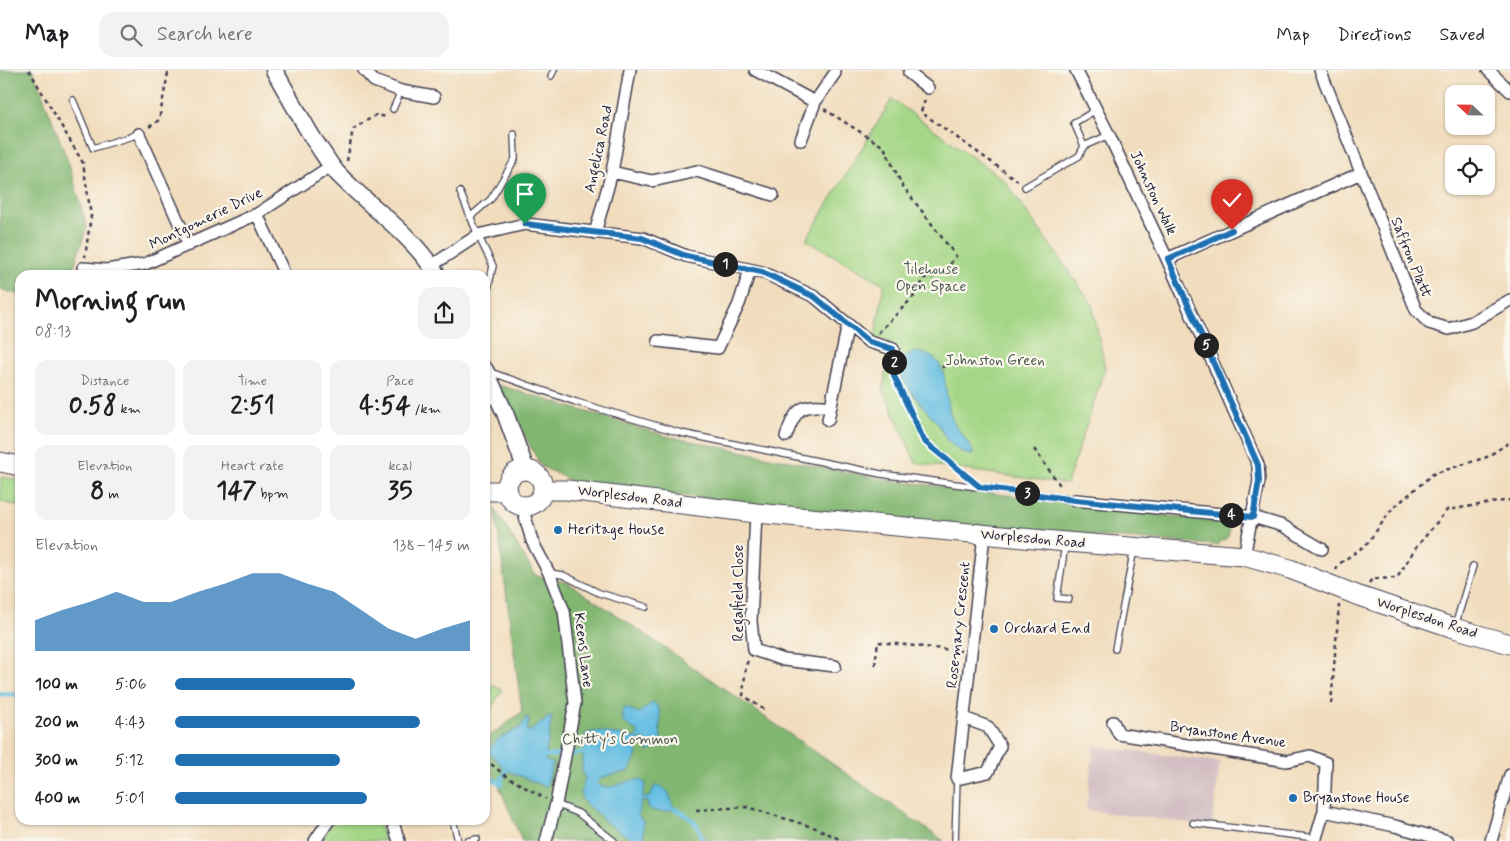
<!DOCTYPE html>
<meta charset="utf-8">
<style>
body{margin:0;font-family:Mynerve,sans-serif;background:#f2f2f2;color:#202124;height:100vh;display:flex;flex-direction:column;font-size:19px;white-space:nowrap}
*{box-sizing:border-box;margin:0}
p{font-size:16px;color:#757577}
.icon{flex:none;width:28px;height:28px;fill:none;stroke:currentColor;stroke-width:2;stroke-linecap:round;stroke-linejoin:round}
.map{position:relative;flex:1;overflow:hidden}
.panel{position:absolute;left:15px;top:200px;width:475px;height:555px;display:flex;flex-direction:column;background:#fff;border-radius:15px;box-shadow:0 1px 4px #0004}
.panel>*{flex:none}
.needle{width:32px;rotate:292deg}
.fabs{position:absolute;left:1445px;top:15px;display:grid;gap:10px}
.fabs a{display:grid;place-items:center;width:50px;height:50px;border-radius:10px;background:#fff;box-shadow:0 1px 4px #0004;font-size:25px}
.pin{position:absolute;display:grid;place-items:center;width:42px;height:42px;color:#fff;margin:-51px -21px;border-radius:50% 50% 50% 0;rotate:-45deg;box-shadow:0 0 5px #0007}
.pin .icon{rotate:45deg}
.km{position:absolute;width:25px;height:25px;margin:-12px;border-radius:50%;background:#222;color:#fff;font-size:14px;line-height:25px;text-align:center}
.round{display:grid;place-items:center;flex:none;width:52px;height:52px;border-radius:15px;background:#f2f2f2}
.head{display:flex;align-items:center;justify-content:space-between;height:85px;padding:0 20px}
h1{font-size:28px;font-weight:700;line-height:38px}
.metrics{display:grid;grid-template-columns:repeat(3,1fr);gap:8px;height:85px;padding:5px 20px}
.metrics div{display:grid;align-content:center;border-radius:12px;background:#f2f2f2;text-align:center}
.metrics b{font-size:25px;font-weight:700}
.metrics small{font-size:14px;font-weight:400}
.metrics p{font-size:14px}
.chart{height:140px;padding:10px 20px}
.chart p{display:flex;justify-content:space-between}
.chart svg{width:100%;height:90px;margin-top:5px;fill:#1f6fb2;opacity:.7}
ul{padding:0 20px;list-style:none;font-size:16px}
li{display:grid;grid-template-columns:80px 60px 1fr;align-items:center;height:38px}
li i{height:12px;border-radius:6px;background:#1f6fb2}
header{display:flex;align-items:center;gap:30px;box-sizing:border-box;height:70px;padding:0 25px;background:#fff;border-bottom:1px solid #e0e0e0}
header strong{font-size:24px}
nav{display:flex;gap:28px;margin-inline-start:auto;font-size:18px}
.search{width:350px;height:45px;background:#f2f2f2;display:flex;align-items:center;gap:12px;box-sizing:border-box;padding:0 18px;border-radius:15px;color:#757577;font-size:19px}
.map>svg:first-child{display:block}
.industrial{fill:#d2bec2}
.green{fill:#a3d685;stroke:#627c60}
.forest{fill:#82b772;stroke:#526c56}
.water{fill:#64bde2;stroke:#43708e}
.lines{fill:none;stroke-linecap:round;stroke-linejoin:round}
.stream{stroke:#64bde2;stroke-width:4.5}
.lane-casing{stroke:#413e4f;stroke-width:8}
.street-casing{stroke:#413e4f;stroke-width:14}
.secondary-casing{stroke:#413e4f;stroke-width:19}
.primary-casing{stroke:#413e4f;stroke-width:21}
.path{stroke:#413e4f;stroke-width:2.5;stroke-dasharray:4 4;stroke-linecap:butt}
.lane{stroke:#fff;stroke-width:5.5}
.street{stroke:#fff;stroke-width:11}
.secondary{stroke:#fff;stroke-width:16}
.primary{stroke:#fff;stroke-width:19}
.route-casing{stroke:#fff;stroke-width:10}
.route{stroke:#1f6fb2;stroke-width:6}
.poi-dot{fill:#1f6fb2;stroke:#fbf7ec;stroke-width:2}
.labels{text-anchor:middle;dominant-baseline:central;stroke-width:4.5;stroke-linejoin:round;paint-order:stroke}
.street-label{font-size:15px;fill:#22223b;stroke:#fbf7ec}
.park-label{font-size:15px;fill:#495851;stroke:#fbf7ec}
.poi-label{font-size:15px;fill:#22223b;stroke:#fbf7ec;text-anchor:start}
</style>
<header>
<strong>Map</strong>
<div class="search"><svg class="icon" aria-label="search" viewBox="0 0 24 24"><circle cx="10" cy="10" r="6"/><path d="M15 15l6 6"/></svg>Search here</div>
<nav><a>Map</a><a>Directions</a><a>Saved</a></nav>
</header>
<div class="map">
<svg width="1510" height="771" viewBox="0 0 1510 771">
<rect width="100%" height="100%" fill="#fbf7ec"/>
<filter id="ink" filterUnits="userSpaceOnUse"><feTurbulence type="fractalNoise" baseFrequency=".02" numOctaves="2"/><feDisplacementMap in="SourceGraphic" scale="10" xChannelSelector="R" yChannelSelector="G"/><feConvolveMatrix kernelMatrix="1 2 1 2 8 2 1 2 1" color-interpolation-filters="sRGB"/></filter>
<filter id="wash" filterUnits="userSpaceOnUse"><feTurbulence type="fractalNoise" baseFrequency=".0096" numOctaves="4" result="noise"/><feDisplacementMap in="SourceGraphic" scale="20" xChannelSelector="R" yChannelSelector="G"/><feGaussianBlur stdDeviation="1.12" result="paint"/><feColorMatrix in="noise" values="0 0 0 0 0 0 0 0 0 0 0 0 0 0 0 0 0 1.4 0 .05"/><feComposite in="paint" operator="in"/></filter>
<g filter="url(#wash)">
<rect width="100%" height="100%" fill="#f1ddbe"/>
<path class="industrial" d="M1094,676L1220,692L1212,756L1086,740Z"/>
<path class="green" d="M892,29L1004,110L1092,234L1105,298L1067,414L916,393L883,319L890,272L875,267L884,214L806,170Z
M1,407L20,410V437L0,431Z
M485,611L502,620L485,649Z
M336,750H377L385,771H319L323,763Z"/>
<path class="forest" d="M0,0H33L69,94L87,157L71,205H20V225L0,219Z
M498,315L666,366L800,393L882,409L1231,454L1228,467L1216,475L874,449L573,412L541,396Z
M495,439L535,505L568,513L642,562L944,771H522L494,704L485,698V670L522,642Z"/>
<path class="water" d="M912,282C954,284 941,317 951,346C955,360 969,369 973,383L972,385C963,385 952,375 946,369C943,365 942,359 939,355C930,343 897,311 899,294C900,287 908,285 912,282Z
M653,632C662,637 660,649 660,658C660,664 663,670 659,675C656,678 652,680 648,681L645,671L641,669L638,670L636,687L629,701C618,706 605,702 597,713C609,724 626,708 641,710L646,714L643,722V727L646,728L650,726L655,716C673,718 668,728 675,739C665,742 658,744 648,738L647,731L641,732L638,746L643,751L644,770V771H634L603,750C598,741 580,735 581,723C581,718 584,712 585,707L582,701L585,664L598,661L636,668L638,665L637,661L623,652V639L626,638L639,643Z
M552,645L545,691L553,693L546,717L506,700L487,680L498,669L520,658L527,646L529,650L527,660L529,662Z"/>
<g class="lines">
<path class="stream" d="M0,624L20,625
M546,686L584,683
M505,703L506,700
M485,705L501,714L502,707
M675,739C691,747 699,753 703,771"/>
</g>
</g>
<g filter="url(#ink)">
<g class="lines">
<defs>
<path id="lane" d="M551,6L554,0
M73,30L93,78L139,64
M393,39L401,21
M1084,76L1074,53L1096,40
M1025,117L1079,86L1084,76L1109,65
M460,122L478,165L493,196L488,219
M470,147L491,129L515,89L514,64
M490,302L576,332L681,363L881,404L1075,430
M1065,475L1057,528L1069,529
M550,503L563,505L599,523L646,537
M1455,556L1473,496
M1115,579L1134,479
M556,734L578,743L614,771
M453,750L458,771
M1193,753L1316,768
M468,771L477,769
M955,771L957,709"/>
<path id="street" d="M364,0L374,11L401,21L434,27
M755,0L815,32L835,3
M911,0L909,3L928,18
M1076,0L1109,65L1167,189L1258,395L1259,411L1244,486
M1320,0L1416,240L1429,253L1449,259L1472,252L1510,230
M1488,0L1510,21
M139,64L189,175
M801,70L815,32
M612,102L652,111L697,101L773,125
M257,144L285,205
M595,163L612,102L630,0
M1167,189L1361,103
M431,196L478,165L525,154L643,168L686,186L762,202L815,227L869,272L893,279
M83,198L106,200L145,194L257,144L331,96
M658,271L718,278L739,234L750,200
M828,350L848,254
M786,366C796,338 801,333 831,337
M1075,430L1253,447L1283,456L1322,479
M522,436L532,471L549,503L564,541L575,633L556,734L546,771
M756,443L751,551L754,580L784,590L835,596
M964,648L988,657L1000,676L988,702L957,709L984,465
M1113,652L1119,664L1287,691L1310,686L1326,693L1324,741L1315,771
M1324,741L1395,756L1448,771
M392,750L399,771
M315,771L329,750
M1491,771L1510,705"/>
<path id="secondary" d="M274,0C287,23 300,47 314,70C322,81 329,94 338,104C371,138 412,164 437,205
M485,300L505,343L526,400"/>
<path id="primary" d="M0,392L20,396
M507 418a18 18 0 1 1 36 0a18 18 0 1 1-36 0Z
M543,420H567L756,443L1066,472L1244,486L1290,499L1359,526L1454,558L1510,574
M485,421H508"/>
</defs>
<use href="#lane" class="lane-casing"/>
<use href="#street" class="street-casing"/>
<use href="#secondary" class="secondary-casing"/>
<use href="#primary" class="primary-casing"/>
<path class="path" d="M29,0L83,93L91,146L85,187
M925,30L921,42L1018,111
M824,39L884,77L902,115L956,186C947,199 939,208 923,208L920,220L878,263
M149,57L159,50L168,3L167,0
M347,91L353,59L376,45L388,47
M893,291L894,306L924,371L967,406
M942,298L947,292
M1034,379L1062,418
M1336,500L1339,494L1367,474L1392,439L1433,404L1487,387L1510,372
M1369,513L1372,509L1397,508L1414,480L1447,440L1510,430
M748,591L746,595L743,625L766,641
M875,595L878,572L961,581
M1331,634L1339,535
M485,689L507,707L546,729
M696,740L747,737L819,759L843,771"/>
<use href="#lane" class="lane"/>
<use href="#street" class="street"/>
<use href="#secondary" class="secondary"/>
<use href="#primary" class="primary"/>
</g>
</g>
<g class="lines" filter="url(#ink)">
<defs>
<path id="route" d="M525,154L642,168L686,186L762,202L815,227L869,272L893,279L894,306L924,371L980,417L1075,430L1253,447L1259,411L1258,395L1168,189L1232,160"/>
</defs>
<use href="#route" class="route-casing"/>
<use href="#route" class="route"/>
</g>
<g class="poi-dot">
<circle cx="558" cy="460" r="5"/>
<circle cx="994" cy="559" r="5"/>
<circle cx="1293" cy="728" r="5"/>
</g>
<g class="labels">
<g class="street-label">
<text transform="translate(599 79) rotate(-78)">Angelica Road</text>
<text transform="translate(1153 123) rotate(65)">Johnston Walk</text>
<text transform="translate(206 149) rotate(-26)">Montgomerie Drive</text>
<text transform="translate(1411 188) rotate(68)">Saffron Platt</text>
<text transform="translate(630 427) rotate(7)">Worplesdon Road</text>
<text transform="translate(1033 469) rotate(5)">Worplesdon Road</text>
<text transform="translate(739 523) rotate(-90)">Regalfield Close</text>
<text transform="translate(1427 548) rotate(18)">Worplesdon Road</text>
<text transform="translate(959 555) rotate(-84)">Rosemary Crescent</text>
<text transform="translate(583 580) rotate(83)">Keens Lane</text>
<text transform="translate(1228 665) rotate(8)">Bryanstone Avenue</text>
</g>
<g class="park-label">
<text x="931" y="200">Tilehouse<tspan x="931" dy="17">Open Space</tspan></text>
<text x="995" y="291">Johnston Green</text>
<text x="620" y="670">Chitty's Common</text>
</g>
<g class="poi-label">
<text x="568" y="460">Heritage House</text>
<text x="1004" y="559">Orchard End</text>
<text x="1303" y="728">Bryanstone House</text>
</g>
</g>
</svg>
<div class="fabs">
<a><svg class="needle" viewBox="-14 -14 28 28"><path d="M0-13l5 13h-10z" fill="#e53935"/><path d="M0 13l5-13h-10z" fill="#757577"/></svg></a>
<a><svg class="icon" aria-label="locate" viewBox="0 0 24 24"><circle cx="12" cy="12" r="6"/><path d="M12 2v4M12 18v4M2 12h4M18 12h4"/></svg></a>
</div>
<div class="pin" style="left:525px;top:154px;background:#1e9e55"><svg class="icon" aria-label="arrive" viewBox="0 0 24 24"><path d="M6 21V4h12l-3 4 3 4H6"/></svg></div>
<div class="pin" style="left:1232px;top:160px;background:#d93025"><svg class="icon" aria-label="check" viewBox="0 0 24 24"><path d="M5 12l5 5 9-10"/></svg></div>
<b class="km" style="left:725px;top:194px">1</b>
<b class="km" style="left:894px;top:292px">2</b>
<b class="km" style="left:1027px;top:423px">3</b>
<b class="km" style="left:1231px;top:445px">4</b>
<b class="km" style="left:1206px;top:275px">5</b>
<section class="panel">
<div class="head"><div><h1>Morning run</h1><p>08:13</p></div><a class="round"><svg class="icon" aria-label="share" viewBox="0 0 24 24"><path d="M12 15V3M7 8l5-5 5 5M5 13v7h14v-7"/></svg></a></div>
<div class="metrics">
<div><p>Distance</p><b>0.58<small> km</small></b></div>
<div><p>Time</p><b>2:51</b></div>
<div><p>Pace</p><b>4:54<small> /km</small></b></div>
</div>
<div class="metrics">
<div><p>Elevation</p><b>8<small> m</small></b></div>
<div><p>Heart rate</p><b>147<small> bpm</small></b></div>
<div><p>kcal</p><b>35</b></div>
</div>
<div class="chart"><p><span>Elevation</span>138–145 m</p>
<svg viewBox="0 0 160 44" preserveAspectRatio="none"><path d="M0 44V29L10 24L20 20L30 15L40 20L50 20L60 15L70 11L80 6L90 6L100 11L110 15L120 24L130 33L140 38L150 33L160 29V44z"/></svg>
</div>
<ul>
<li><b>100 m</b>5:06<i style="width:61%"></i></li>
<li><b>200 m</b>4:43<i style="width:83%"></i></li>
<li><b>300 m</b>5:12<i style="width:56%"></i></li>
<li><b>400 m</b>5:01<i style="width:65%"></i></li>
</ul>
</section>
</div>
